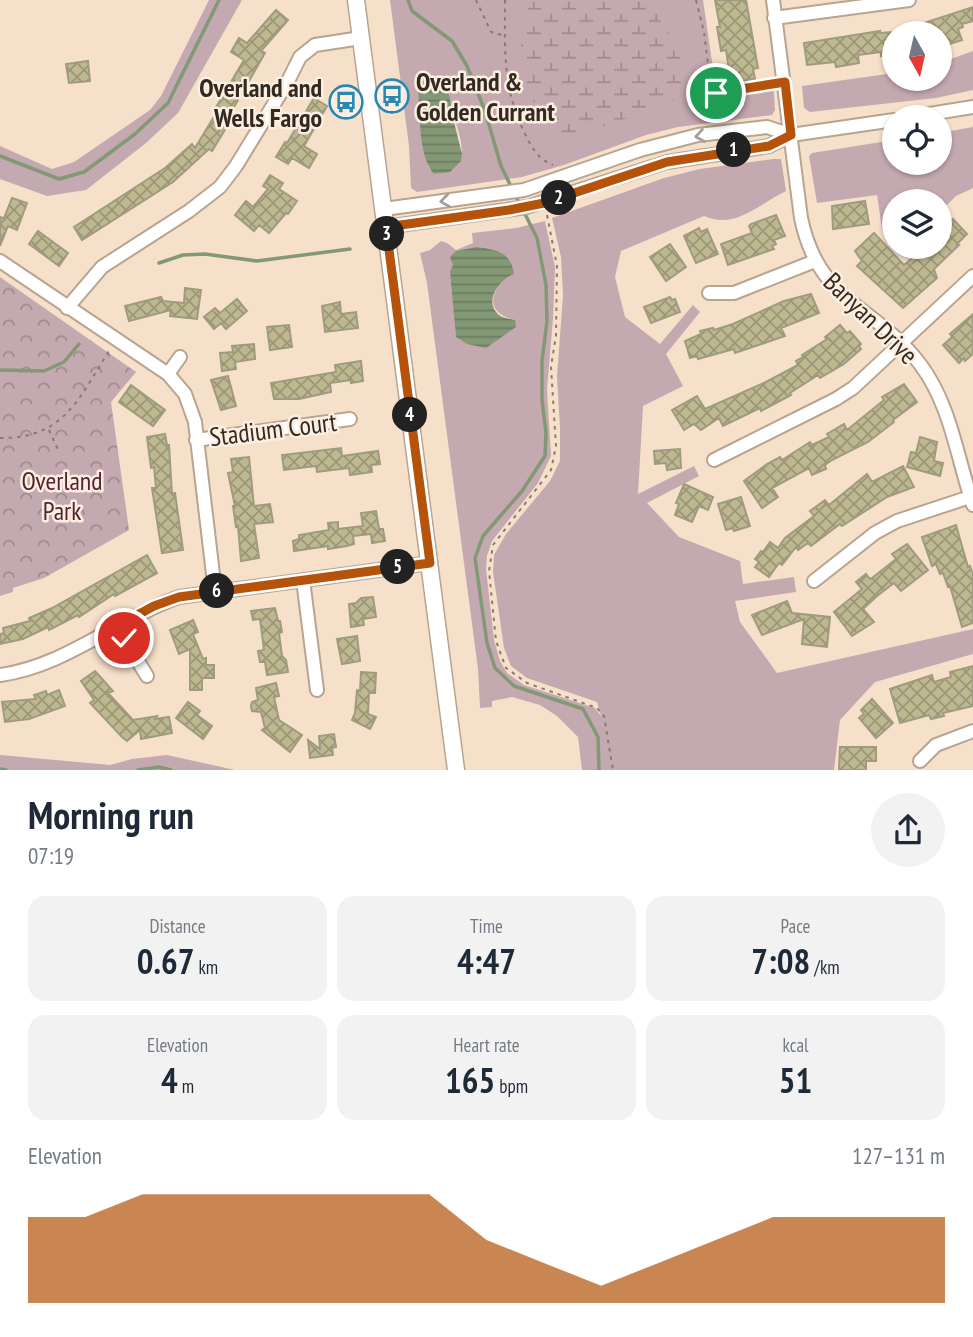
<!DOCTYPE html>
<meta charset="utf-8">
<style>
body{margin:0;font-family:"PT Sans Narrow",sans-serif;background:#f2f2f3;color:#1f2937;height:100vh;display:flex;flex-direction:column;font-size:26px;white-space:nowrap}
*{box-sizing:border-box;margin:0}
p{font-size:23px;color:#747a83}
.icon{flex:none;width:38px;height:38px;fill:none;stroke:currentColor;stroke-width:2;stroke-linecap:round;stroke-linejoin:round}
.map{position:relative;height:770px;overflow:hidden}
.details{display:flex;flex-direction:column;background:#fff;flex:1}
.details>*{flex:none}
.needle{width:46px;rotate:172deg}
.tools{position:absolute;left:882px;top:21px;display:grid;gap:14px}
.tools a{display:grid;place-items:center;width:70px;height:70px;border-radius:50%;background:#fff;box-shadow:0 2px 5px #0004;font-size:35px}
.pin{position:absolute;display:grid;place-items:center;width:60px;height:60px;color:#fff;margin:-30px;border:4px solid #fff;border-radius:50%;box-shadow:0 2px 7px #0007}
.km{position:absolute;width:35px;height:35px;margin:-18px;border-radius:50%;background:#222;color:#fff;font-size:19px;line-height:35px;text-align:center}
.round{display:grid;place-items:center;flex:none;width:74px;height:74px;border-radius:37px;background:#f2f2f3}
.overview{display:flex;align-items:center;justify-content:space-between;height:119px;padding:0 28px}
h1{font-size:38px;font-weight:800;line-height:52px}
.figures{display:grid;grid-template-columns:repeat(3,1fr);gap:10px;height:119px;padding:7px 28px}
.figures div{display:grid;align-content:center;border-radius:18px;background:#f2f2f3;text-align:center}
.figures b{font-size:35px;font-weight:800}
.figures small{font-size:19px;font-weight:400}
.figures p{font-size:19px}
.chart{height:196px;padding:14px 28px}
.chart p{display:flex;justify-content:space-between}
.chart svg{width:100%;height:126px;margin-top:7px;fill:#b45309;opacity:.7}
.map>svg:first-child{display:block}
.grass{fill:#c4a9b0;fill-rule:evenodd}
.wetland{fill:url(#wetland-marsh)}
.park{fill:url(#park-crowns)}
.water{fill:url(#water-rules)}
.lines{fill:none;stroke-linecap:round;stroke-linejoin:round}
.stream{stroke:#839875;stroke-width:3.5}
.building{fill:url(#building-cross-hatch);stroke:#9f9b80;stroke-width:2}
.minor-casing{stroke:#b9a48f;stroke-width:16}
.major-casing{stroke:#b9a48f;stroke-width:19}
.path{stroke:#8a7b6d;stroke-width:2;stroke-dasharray:3.5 5;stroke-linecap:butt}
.minor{stroke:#fff;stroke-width:12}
.major{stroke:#fff;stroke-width:16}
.oneway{stroke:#a39f9b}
.route-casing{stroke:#fff;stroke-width:14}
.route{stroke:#b45309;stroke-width:9}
.labels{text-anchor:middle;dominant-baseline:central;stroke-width:5;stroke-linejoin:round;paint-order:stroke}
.poi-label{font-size:26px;font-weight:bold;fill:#322921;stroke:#fcefe1;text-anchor:start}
.street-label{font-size:26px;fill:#322921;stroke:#fcefe1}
.park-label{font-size:26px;fill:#592134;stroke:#fcefe1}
</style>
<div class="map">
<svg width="973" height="770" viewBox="0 0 973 770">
<defs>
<pattern id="wetland-marsh" width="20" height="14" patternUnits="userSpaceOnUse" patternTransform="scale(1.75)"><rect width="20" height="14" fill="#c4a9b0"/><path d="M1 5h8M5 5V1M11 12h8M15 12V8" fill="none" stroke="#a08a8f"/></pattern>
<pattern id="park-crowns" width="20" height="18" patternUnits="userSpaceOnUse" patternTransform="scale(1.75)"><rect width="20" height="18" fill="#c4a9b0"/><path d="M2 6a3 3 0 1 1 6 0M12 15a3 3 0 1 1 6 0" fill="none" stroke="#a08a8f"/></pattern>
<pattern id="water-rules" width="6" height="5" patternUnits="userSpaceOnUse" patternTransform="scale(1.75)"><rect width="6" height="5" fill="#839875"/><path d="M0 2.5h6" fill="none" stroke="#6c7c60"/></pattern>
<pattern id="building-cross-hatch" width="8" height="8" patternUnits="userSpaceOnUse" patternTransform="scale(1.75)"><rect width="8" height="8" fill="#beb890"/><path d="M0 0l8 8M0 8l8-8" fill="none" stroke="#9b9675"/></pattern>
</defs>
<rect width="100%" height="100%" fill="#f6e0ca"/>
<path class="grass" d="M209,0H242L178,113L146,143L86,190L47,196L0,179V146L52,169L74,162L150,110L161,96Z
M390,0H703L716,89L773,81L775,110L772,115L678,127L646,135L564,165L522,177L417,192L411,188L409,146ZM450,97C453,128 482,167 435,174L429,168L423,148Z
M973,51V90L936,98L810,112L804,108L802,86L894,73V79H940V63Z
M973,127V188L956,196L940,212V201H894V241L882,229L877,195L817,203L809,156L812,153L894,140V163H940V133Z
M774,159H781L786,191C759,204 735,230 704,216L621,251L615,277L625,317L660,344L693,305L700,312L666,354L683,386L643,406L638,494L694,466L699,476L647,503L679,537L740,561L743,584L794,577L796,592L735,601L740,622L777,673L973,629V654L875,682L840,720L834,770H582L578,737L557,716L540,705L512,697L492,701V707L480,708L478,669L427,283L420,253L430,250L441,241L447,243L456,250L473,243L472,233L516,228L545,221L555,267L553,319L547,389L551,456L538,483L492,541L487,556L486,569L494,640L500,661L507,673L524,685L595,708L601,716L597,702L527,678L511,666L504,648L493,572L494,555L506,534L550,481L560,461V428L557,376L563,295L561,257L552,218L664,178L700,169ZM453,265L504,278C488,298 488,313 515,320L456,337Z
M0,755L110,765L132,759L167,755L235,770H0Z"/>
<path class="wetland" d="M531,0H655L661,23L675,42L686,75L681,93L675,100C652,108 586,136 566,134C538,131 523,77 521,53C520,37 525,16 531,0Z"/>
<path class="park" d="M0,277L136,372L111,402L129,530L44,578L13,588V592L0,596Z"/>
<path class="water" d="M434,78L441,81L450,97L452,114L462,154L461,161L450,172L434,174C418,157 420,111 418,88L422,81Z
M477,247C497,250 511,252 514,274C499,279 483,302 499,315C503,318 510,319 515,320L516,327L486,348L467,344L456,337L450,271L453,265L450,257L456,251Z"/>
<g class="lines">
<path class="stream" d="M408,0L412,11L452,41L467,66L485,111L501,166L520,205
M0,156L59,179L84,172L135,134L168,103L219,0
M524,212L537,238L546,285L547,321L542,361V400L546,432L545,456L522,491L483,536L475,558L487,643L495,668L514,686L583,709L598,737L599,770
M159,263L183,255L205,254L257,261L350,249
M0,370L44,371L64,362L79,344
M0,769L6,770
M138,770L159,767L171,770"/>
</g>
<path class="building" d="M715,0H746L758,68L753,69L755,79L731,83L726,50L721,51L717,27H720Z
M973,7V21L962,24L963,27L958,29L962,40L940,47V33H900L899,31Z
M276,10L288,20L261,51L265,53L226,121L229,123L212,151L209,149L173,182L82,240L74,227L165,168L192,144L195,148L218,110L215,109L244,60L231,52L239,38L247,43Z
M880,31V33L892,32L894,54L881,56V52L858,55L859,63L836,67L835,62L807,65L804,43Z
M88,61L90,81L69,83L66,64Z
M314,98L327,106L304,146L317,154L309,168L292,158L288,164L276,157L285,142L287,143Z
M270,175L283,183L279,189L297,201L288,214L286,213L269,233L259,225L254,231L235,215L246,201L253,207L268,189L263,186Z
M12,198L27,203L17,230L8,226L0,246V217L4,218Z
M865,201L869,224L833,229L832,206Z
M776,215L785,236L774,240L776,244L772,246L774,249L728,265L721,244L752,233L749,226L751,224Z
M953,219L967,234L957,244L959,245L934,269L937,278L903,308L857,266L862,261L855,251L874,233L904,265L925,247H940V231Z
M699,228L701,232L707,229L718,254L696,263L684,236Z
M38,231L68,253L59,266L29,244Z
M670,244L686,267L666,281L650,257Z
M185,288L201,290L197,319L170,316L171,310L129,321L125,306L161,297L163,301L184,303Z
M811,294L819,313L781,328L785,336L735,353L734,349L698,359L697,356L690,358L685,341L701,334L700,331L713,328L714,330L733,324L784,301Z
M670,297L672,300L675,299L680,312L651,323L644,307Z
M237,299L247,311L226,329L221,323L214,329L204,317L215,308L220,313Z
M340,302L341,314L356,312L358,328L325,332L322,306Z
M973,314V354L965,361L964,358L959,363L943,345L952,337L950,334Z
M289,325L292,347L270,350L267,327Z
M840,325L847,333L850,331L861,344L859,346L861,349L844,364L820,378L818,375L790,393L791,395L774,404L761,411L760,408L723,426L719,418L701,430L694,424L684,430L672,410L697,396L705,409L764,383L798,365L796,361L803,357L802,355L827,339L825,337Z
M254,344L255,359L235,362L236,369L222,371L220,353L233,352L232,346Z
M361,361L363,381L351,383V380L330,383L331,392L299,399H274L271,383L336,372L335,365Z
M228,376L236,406L221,410L211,380Z
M904,384L917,402L893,420L894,422L868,442L832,460L825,465L826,469L812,475L809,468L772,488L778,497L762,508L744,481L767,464L780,457L782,460L810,442L812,445L829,437L827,434L844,424L847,430L884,400L882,397Z
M131,385L165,410L153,426L119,402Z
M165,434L167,445H169L172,494L175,493L183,550L162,553L152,488H156L154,467L151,468L147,437Z
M920,437L937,442L934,461L943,463L940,476L907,467L911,452L916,453Z
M341,448L342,456L378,451L380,464L371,465L372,472L350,475L349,468L317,472L316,466L284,470L282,455Z
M680,449L681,468L667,470L666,463L655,464L654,451Z
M249,457L254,506L270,504L273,522L254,524L259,558L241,561L238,526L236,527L233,506H235L228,473L233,472L231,459Z
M903,466L914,487L887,497L842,526L840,524L811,546L808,543L798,550L796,547L782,565L779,563L769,577L755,567L759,562L755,559L761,551L763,552L770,542L778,548L785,538L814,516L810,511L825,500L829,505L867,474L872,482Z
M684,484L713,497L708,510L699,506L692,522L675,515L679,504L676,503Z
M741,497L750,526L734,531L733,528L726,530L718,504Z
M376,511L379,529H383L385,541L372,543L371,534L353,536L354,544L347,546L328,549V546L294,551L293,541L299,539V535L329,530L328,523L338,522V529L363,526L361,513Z
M956,525L968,567L970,566L973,574V623L962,627L950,586L948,587L943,573L940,574L936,564L932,566L922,537Z
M907,544L928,570L901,591L894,583L877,596L863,609L874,622L852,636L834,612L862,589L856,582L866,574L870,579L872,578L896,559L892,554Z
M147,555L157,573L115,596L114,594L79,617L78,615L49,630L48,627L23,639L0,644V634L4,633L3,628L30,621L29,618L52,608Z
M373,597L376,617L363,619L364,625L351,627L349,604L356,603L361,598Z
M787,601L792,613L830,617L827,647L802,644L804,619L762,635L752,615Z
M275,608L278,621H280L282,632L279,633L282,656L286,660L288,672L267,675L265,662H260L258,651L264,650L260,619L253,620L251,611Z
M193,620L198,632L193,634L203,659L206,658V665H214V678H202V690H190V649L179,654L170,630Z
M357,636L360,661L342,664L337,639Z
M973,666V706L943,713L944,716L931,719L929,715L900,723L890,689L932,675L934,682L951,677L950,672Z
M95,671L113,691L108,693L133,720L157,716L155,719L169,717L172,733L141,739L140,730L127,741L122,737L90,703L94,700L81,681Z
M361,672L376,673L375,693H369L368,714L376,717L370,729L352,720L355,713L357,690L360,691Z
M276,683L279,696L274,697L279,720L302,735L290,752L262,730L265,728L261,712L252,711L251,706L252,702L258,700L256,688Z
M59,690L65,706L29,719L5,722L2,702L36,699L34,695L46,691L47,695Z
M872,699L893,723L876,738L859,718L864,714L861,710Z
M188,702L200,711L197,715L212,726L203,739L176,718Z
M334,734L336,747L332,748L333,755L310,758L308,740L320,749L319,736Z
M840,747H876V761H866V770H839Z"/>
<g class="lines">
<defs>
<path id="minor" d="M773,0L801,218C819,304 874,304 920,364C951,405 957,458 973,505
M774,18L909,0
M911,117L973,107
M384,209L524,190L640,150L698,135L767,127L791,135
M386,227L527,207L667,162L769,146L791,135L894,120
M0,261L168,374L185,394L195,422L215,591
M709,293H734L815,261
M67,308L102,267L189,211L220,187L236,166L288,81L300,57L315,45L361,38
M168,374L180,357
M196,440L350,419
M714,460L836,399L853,388L973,276
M303,580L317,690
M814,581L875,533L897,521L973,496
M117,627L147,676
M0,675C66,666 117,619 179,597L430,563
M920,761L936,745L973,731"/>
<path id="major" d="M356,0L456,770"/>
</defs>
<use href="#minor" class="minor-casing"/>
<use href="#major" class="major-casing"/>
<path class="path" d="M476,0L491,32L505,36
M505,0C505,51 502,87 525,134C532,148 538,159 553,165
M696,0L704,32L711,88L714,92L771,84
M547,215L557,266L556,335L551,367L556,446L551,470L493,545L489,571L496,641L506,668L527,683L597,708L604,716L613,770
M49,430L59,452
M0,438C64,439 79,398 109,351"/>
<use href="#minor" class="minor"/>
<use href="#major" class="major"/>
</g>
<defs><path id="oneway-chevron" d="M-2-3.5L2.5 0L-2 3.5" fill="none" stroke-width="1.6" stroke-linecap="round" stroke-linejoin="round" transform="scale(1.75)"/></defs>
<g class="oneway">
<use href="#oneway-chevron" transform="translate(700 136) rotate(171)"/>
<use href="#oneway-chevron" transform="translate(445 201) rotate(172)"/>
</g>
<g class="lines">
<defs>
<path id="route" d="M124,638L117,626L154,606L179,597L430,563L386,227L509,210L544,203L667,162L769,146L791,135L785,82L716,93"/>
</defs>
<use href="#route" class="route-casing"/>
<use href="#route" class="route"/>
</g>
<defs>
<symbol id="bus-ring" viewBox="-11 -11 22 22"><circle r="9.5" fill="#fcefe1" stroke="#2688b3" stroke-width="1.5"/><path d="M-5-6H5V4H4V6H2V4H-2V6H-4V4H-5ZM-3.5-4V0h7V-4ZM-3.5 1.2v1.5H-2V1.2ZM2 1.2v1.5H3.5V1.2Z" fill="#2688b3"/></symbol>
</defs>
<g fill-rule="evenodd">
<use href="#bus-ring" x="373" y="77" width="38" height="38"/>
<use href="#bus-ring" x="327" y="83" width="38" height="38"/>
</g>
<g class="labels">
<g class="poi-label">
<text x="416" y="81">Overland &amp;<tspan x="416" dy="30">Golden Currant</tspan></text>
<text x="322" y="87" text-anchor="end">Overland and<tspan x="322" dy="30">Wells Fargo</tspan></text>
</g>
<g class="street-label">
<text transform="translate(871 318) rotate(44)">Banyan Drive</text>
<text transform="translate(273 429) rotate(-7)">Stadium Court</text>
</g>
<g class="park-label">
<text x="62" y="480">Overland<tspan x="62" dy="30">Park</tspan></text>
</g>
</g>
</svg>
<div class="tools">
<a><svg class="needle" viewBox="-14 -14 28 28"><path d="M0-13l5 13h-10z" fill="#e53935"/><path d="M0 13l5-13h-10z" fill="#747a83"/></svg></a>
<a><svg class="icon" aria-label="locate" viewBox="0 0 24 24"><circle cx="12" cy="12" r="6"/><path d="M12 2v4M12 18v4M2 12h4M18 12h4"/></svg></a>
<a><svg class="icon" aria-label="layers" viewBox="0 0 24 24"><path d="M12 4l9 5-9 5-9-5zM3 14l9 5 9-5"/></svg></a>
</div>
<div class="pin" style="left:716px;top:93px;background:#1e9e55"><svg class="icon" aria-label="arrive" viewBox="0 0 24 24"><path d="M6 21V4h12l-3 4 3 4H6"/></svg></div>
<div class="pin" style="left:124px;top:638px;background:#d93025"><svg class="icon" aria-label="check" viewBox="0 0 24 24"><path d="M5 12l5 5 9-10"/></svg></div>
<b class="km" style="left:734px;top:150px">1</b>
<b class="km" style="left:559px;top:198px">2</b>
<b class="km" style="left:387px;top:234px">3</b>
<b class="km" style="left:410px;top:415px">4</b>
<b class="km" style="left:398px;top:567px">5</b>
<b class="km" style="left:217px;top:591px">6</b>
</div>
<section class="details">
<div class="overview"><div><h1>Morning run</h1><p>07:19</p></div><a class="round"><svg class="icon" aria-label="share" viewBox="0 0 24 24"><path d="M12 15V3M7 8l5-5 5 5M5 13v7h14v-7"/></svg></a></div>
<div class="figures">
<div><p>Distance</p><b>0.67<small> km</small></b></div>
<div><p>Time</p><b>4:47</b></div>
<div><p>Pace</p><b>7:08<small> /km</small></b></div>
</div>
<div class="figures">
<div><p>Elevation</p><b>4<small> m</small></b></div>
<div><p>Heart rate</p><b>165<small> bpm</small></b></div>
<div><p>kcal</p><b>51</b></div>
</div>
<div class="chart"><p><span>Elevation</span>127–131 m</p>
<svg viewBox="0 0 160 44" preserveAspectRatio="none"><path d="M0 44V14L10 14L20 6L30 6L40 6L50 6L60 6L70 6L80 22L90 30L100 38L110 30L120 22L130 14L140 14L150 14L160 14V44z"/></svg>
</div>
</section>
